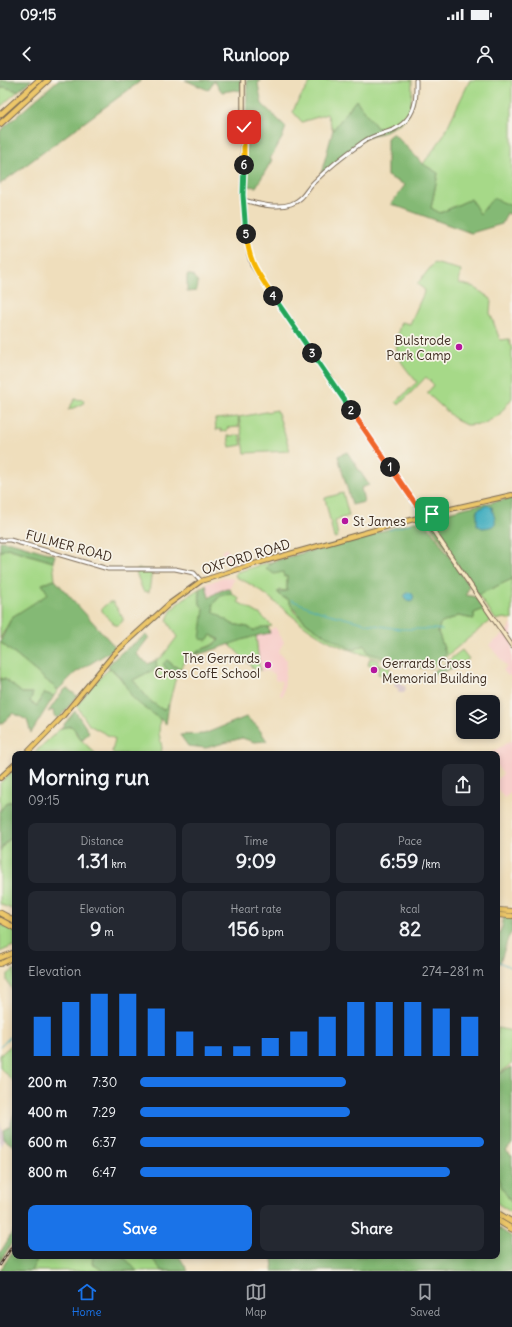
<!DOCTYPE html>
<meta charset="utf-8">
<style>
body{margin:0;font-family:Delius,sans-serif;background:#242831;color:#f1f3f6;height:100vh;display:flex;flex-direction:column;font-size:15px;white-space:nowrap}
*{box-sizing:border-box;margin:0}
p{font-size:13px;color:#9ea1a6}
.icon{flex:none;width:22px;height:22px;fill:none;stroke:currentColor;stroke-width:2;stroke-linecap:round;stroke-linejoin:round}
.map{position:relative;flex:1;overflow:hidden}
.drawer{position:absolute;left:12px;top:671px;width:488px;height:508px;display:flex;flex-direction:column;background:#171b24;border-radius:8px;box-shadow:0 2px 6px #0003}
.drawer>*{flex:none}
.controls{position:absolute;left:456px;top:615px;display:grid;gap:8px}
.controls a{display:grid;place-items:center;width:44px;height:44px;border-radius:8px;background:#171b24;box-shadow:0 2px 6px #0003;font-size:20px}
.pin{position:absolute;display:grid;place-items:center;width:34px;height:34px;color:#fff;margin:-17px;border-radius:8px;box-shadow:0 2px 6px #0006}
.km{position:absolute;width:20px;height:20px;margin:-10px;border-radius:50%;background:#222;color:#fff;font-size:11px;line-height:20px;text-align:center}
.round{display:grid;place-items:center;flex:none;width:42px;height:42px;border-radius:8px;background:#242831}
.summary{display:flex;align-items:center;justify-content:space-between;height:68px;padding:0 16px}
h1{font-size:22px;font-weight:700;line-height:30px}
.figures{display:grid;grid-template-columns:repeat(3,1fr);gap:6px;height:68px;padding:4px 16px}
.figures div{display:grid;align-content:center;border-radius:8px;background:#242831;text-align:center}
.figures b{font-size:20px;font-weight:700}
.figures small{font-size:11px;font-weight:400}
.figures p{font-size:11px}
.chart{height:112px;padding:8px 16px}
.chart p{display:flex;justify-content:space-between}
.chart svg{width:100%;height:72px;margin-top:4px;stroke:#1a73e8;stroke-width:6}
.button{display:flex;gap:8px;margin-top:auto;padding:8px 16px}
.button a{flex:1;height:46px;border-radius:8px;background:#1a73e8;color:#fff;font-size:16px;font-weight:700;line-height:46px;text-align:center}
.button a+a{background:#242831;color:#f1f3f6}
ul{padding:0 16px;list-style:none;font-size:13px}
li{display:grid;grid-template-columns:64px 48px 1fr;align-items:center;height:30px}
li i{height:10px;border-radius:5px;background:#1a73e8}
.status{display:flex;justify-content:space-between;align-items:center;height:28px;padding:0 20px;background:#171b24;direction:ltr}
.status svg{height:11px;fill:currentColor}
header{display:flex;justify-content:space-between;align-items:center;height:52px;padding:0 16px;background:#171b24;font-size:18px;font-weight:700}
.tabs{display:flex;justify-content:space-around;align-items:center;height:56px;border-top:1px solid #363941;background:#171b24;font-size:11px;color:#9ea1a6}
.tabs a{display:grid;justify-items:center;gap:2px}
.tabs .current{color:#1a73e8}
.map>svg:first-child{display:block}
.built{fill:#f7d0cc}
.industrial{fill:#d2bec3}
.green{fill:#a6d988;stroke:#708253}
.forest{fill:#84b974;stroke:#607249;fill-rule:evenodd}
.water{fill:#42aec0;stroke:#3e6c6f}
.lines{fill:none;stroke-linecap:round;stroke-linejoin:round}
.stream{stroke:#42aec0;stroke-width:1}
.tertiary-casing{stroke:#7a6955;stroke-width:5}
.secondary-casing{stroke:#7a6955;stroke-width:5.5}
.primary-casing{stroke:#7a6955;stroke-width:6}
.trunk-casing{stroke:#7a6955;stroke-width:6}
.motorway-casing{stroke:#7a6955;stroke-width:7}
.tertiary{stroke:#fff;stroke-width:3}
.secondary{stroke:#f7e8c3;stroke-width:3.5}
.primary{stroke:#ecc669;stroke-width:4}
.trunk{stroke:#ecc669;stroke-width:4.5}
.motorway{stroke:#ecc669;stroke-width:5}
.rail-casing{stroke:#3b2a1e;stroke-width:2.5}
.rail{stroke:#f7f3e8;stroke-width:1;stroke-dasharray:3;stroke-linecap:butt}
.split-1-casing{stroke:#fff;stroke-width:8}
.split-2-casing{stroke:#fff;stroke-width:8}
.split-3-casing{stroke:#fff;stroke-width:8}
.split-4-casing{stroke:#fff;stroke-width:8}
.split-5-casing{stroke:#fff;stroke-width:8}
.split-6-casing{stroke:#fff;stroke-width:8}
.split-7-casing{stroke:#fff;stroke-width:8}
.split-1{stroke:#f0652b;stroke-width:5}
.split-2{stroke:#f0652b;stroke-width:5}
.split-3{stroke:#22a559;stroke-width:5}
.split-4{stroke:#22a559;stroke-width:5}
.split-5{stroke:#f5b400;stroke-width:5}
.split-6{stroke:#22a559;stroke-width:5}
.split-7{stroke:#f5b400;stroke-width:5}
.poi-dot{fill:#b5179e;stroke:#f7f3e8;stroke-width:1.5}
.labels{text-anchor:middle;dominant-baseline:central;stroke-width:3.5;stroke-linejoin:round;paint-order:stroke}
.poi-label{font-size:13px;fill:#3b2a1e;stroke:#f7f3e8;text-anchor:end}
.street-label{font-size:13px;fill:#3b2a1e;stroke:#f7f3e8}
</style>
<div class="status"><b>09:15</b><svg viewBox="0 0 49 12"><path d="M0 12V9h3v3zM5 12V6h3v6zM10 12V3h3v9zM15 12V0h3v12zM26 1h20v11H26zM47 4h2v5h-2z"/></svg></div>
<header><svg class="icon" aria-label="back" viewBox="0 0 24 24"><path d="M15 5l-7 7 7 7"/></svg>Runloop<svg class="icon" aria-label="person" viewBox="0 0 24 24"><circle cx="12" cy="8" r="4"/><path d="M4 21q1-7 8-7t8 7"/></svg></header>
<div class="map">
<svg width="512" height="1191" viewBox="0 0 512 1191">
<rect width="100%" height="100%" fill="#f7f3e8"/>
<filter id="ink" filterUnits="userSpaceOnUse"><feTurbulence type="fractalNoise" baseFrequency=".025" numOctaves="2"/><feDisplacementMap in="SourceGraphic" scale="8" xChannelSelector="R" yChannelSelector="G"/><feConvolveMatrix kernelMatrix="1 2 1 2 8 2 1 2 1" color-interpolation-filters="sRGB"/></filter>
<filter id="wash" filterUnits="userSpaceOnUse"><feTurbulence type="fractalNoise" baseFrequency=".012" numOctaves="4" result="noise"/><feDisplacementMap in="SourceGraphic" scale="16" xChannelSelector="R" yChannelSelector="G"/><feGaussianBlur stdDeviation="0.9" result="paint"/><feColorMatrix in="noise" values="0 0 0 0 0 0 0 0 0 0 0 0 0 0 0 0 0 1.4 0 .05"/><feComposite in="paint" operator="in"/></filter>
<g filter="url(#wash)">
<rect width="100%" height="100%" fill="#efdebc"/>
<path class="built" d="M226,468L231,477L238,471L240,476L245,473L248,483L230,488L221,472Z
M224,497L234,499L229,510L207,516L205,504Z
M512,544V595L508,596L503,590L507,587L489,565L503,555L505,556L506,552Z
M275,547L284,562L278,572L287,580L283,616L280,615L282,601L275,600V594L270,592L254,590L227,563L269,551Z
M512,660V712L504,718L497,708V699L503,694L497,686V674H489Z"/>
<path class="industrial" d="M398,599L406,608L404,613H399L397,610L399,609L394,606V604Z
M0,1041L4,1059L0,1067Z"/>
<path class="green" d="M312,0H412C412,15 413,39 396,45C390,48 383,47 377,48L356,20L333,50L327,34L302,42L293,32L296,24Z
M470,0H512V127L479,135L471,119L440,133L431,128L438,94L423,84L442,58Z
M4,7L18,11L0,27V9Z
M434,183L461,190L459,203L474,207L491,219L490,233L500,260L509,259L512,269V318L499,335L483,344L466,345L456,340L427,313L434,305L426,297L399,325L396,322L417,302C398,280 391,271 401,242L410,244L425,210L417,204Z
M75,319L84,320L83,324L68,330Z
M277,330L290,371L245,373L239,337Z
M238,337L239,347L227,348V351L221,352V349L216,350L215,339Z
M240,355L242,365L230,367L228,356Z
M343,413L349,436L335,440L338,457L334,458L325,418Z
M7,468L53,482L55,500L42,504L49,514L12,537L0,559V472Z
M274,481L269,484L283,492L284,497L287,496V511L280,510L278,512L282,517L288,519L294,532L309,545L355,569L365,565L368,573L426,586L434,583L446,574L438,552L440,544L458,536L474,539V533L484,529L492,539L432,588H421C388,580 352,575 322,557C291,540 269,511 236,497L235,494L237,492Z
M138,489L152,490L149,512L143,511L136,492Z
M512,499V540L504,538L496,540L478,515Z
M199,509L200,524L204,529L203,537L211,555L219,558C213,567 208,566 200,570C195,573 194,575 188,577L181,588L174,586L167,580L169,592L176,597L169,624L163,630L150,621L133,600L156,588V580L162,577L177,557L167,541C170,526 186,517 199,509Z
M232,514L239,518L238,522L261,535L272,546L262,548L254,551L248,547L232,544L214,532L213,524L221,515Z
M109,522H113L123,538V541L118,545H115L102,531V528Z
M256,554L259,585L261,590H255L228,563Z
M0,562L58,610L54,616L44,613L38,626L30,622L33,613H22L5,599H0Z
M462,570L469,579L456,587L449,580Z
M370,578L380,581L378,588L368,585Z
M380,585L390,587L388,597L378,594Z
M110,588L123,601L133,617L160,638L159,653L162,668L161,674H115L112,672L115,659L89,645L77,626L92,605Z
M71,646L74,648L77,656L96,674H33L61,648Z
M15,689V722H7L0,731V703Z
M15,755V828L11,829L0,824V771L5,763Z
M0,844L15,852V869L13,866L0,872Z
M15,889V914L7,901V895Z
M497,948L512,951V984L497,995Z
M15,962V1003L0,988V975Z
M497,1096L512,1123V1133L497,1123Z
M27,1176H176L184,1191H17Z"/>
<path class="forest" d="M0,0H32L18,11L4,7L0,9Z
M58,0H142L0,104V51Z
M185,0H241V11L235,10L222,12L214,1L208,10Z
M247,0H260L258,4L262,24L286,47L282,58L270,79L272,80L256,107L246,106Z
M356,20L377,48L395,46L382,53L366,57L321,94L333,50Z
M393,53L423,84L438,93L431,128L440,133L471,119L480,134L493,118L512,126V135L507,133L502,144L471,153L391,124L405,105L387,96V58Z
M187,195H192C197,200 200,204 196,211L187,212Z
M347,372L369,405L361,408L364,422L352,425L338,376Z
M512,418V499L478,515L429,443L433,436L468,427ZM492,427L493,434L477,445Z
M421,440L430,448L469,506L466,515L476,517L484,529L474,533V539L458,536L440,544L438,552L446,574C441,579 435,584 427,585C417,587 380,576 368,573L365,565L355,569H351C327,556 300,545 288,519L282,517L277,512L287,511V496L284,497L283,492L274,494L266,488L269,484L274,481Z
M0,461L11,462L55,475L53,482L7,468L0,472Z
M55,500L116,568L75,593L58,610L0,562L12,537L48,514L42,504Z
M206,505L209,518C215,513 222,509 230,509L232,514L221,515L213,524L214,532L232,544L248,547L254,551L262,547H268L270,553C244,557 221,569 195,575C202,566 211,570 219,559L211,555L207,560L200,559L204,529L200,524L199,509Z
M146,555L149,557L136,574L148,584L156,580L157,588L133,600L150,621L163,630L169,624L166,644C158,636 137,624 132,617C125,605 119,593 107,586L122,572Z
M167,580L174,586L180,588L176,597L169,592L163,584Z
M449,580L456,587L425,598Z
M0,599H5L22,613H33L30,622L37,626L44,613L54,616L31,653L27,640L13,633L0,645Z
M67,608L77,616L59,638L54,636L53,630L48,632L63,611Z
M75,631L89,652L82,660C77,656 76,649 71,646L61,648Z
M246,637L257,646L267,661L254,662L242,658L206,668L188,666L180,655L204,654Z
M7,722H15V755L5,763L0,771V731Z
M504,837L512,838V852L508,858L500,883H497V858L502,847Z
M512,987V1064L506,1071L512,1076V1123C504,1112 490,1092 499,1078L497,995Z
M15,1032V1067L4,1059L3,1050L10,1046Z
M497,1147L512,1157V1191H273L272,1176H497Z
M15,1148V1158L0,1182V1173Z
M15,1167V1176H39L31,1191H0Z
M93,1176H123L137,1191H104L92,1184Z
M150,1176H179L188,1191H162Z"/>
<path class="water" d="M487,425L492,427C494,440 502,447 482,448L477,445V430Z
M404.5 517a4.5 4.5 0 1 1 9 0a4.5 4.5 0 1 1-9 0Z"/>
<g class="lines">
<path class="stream" d="M389,450L412,443
M291,520L321,532
M321,532L368,544L399,549H434L442,550
M497,881L512,888
M0,966L15,952"/>
</g>
</g>
<g filter="url(#ink)">
<g class="lines">
<defs>
<path id="tertiary" d="M243,120C258,124 276,129 291,124C303,120 306,110 313,103C328,88 346,74 363,62C378,51 395,55 408,38C417,26 416,14 416,0
M0,460H10L108,489H175L194,493L201,501"/>
<path id="secondary" d="M243,0V115L249,174L252,185L512,566"/>
<path id="primary" d="M26,674L62,637L114,574L169,524L201,501L254,484L446,430L512,415
M0,698L15,684"/>
<path id="trunk" d="M497,830L512,831
M497,835L512,836
M0,878L15,872
M0,884L15,877"/>
<path id="motorway" d="M0,35L39,0
M0,44L48,0
M0,833L15,841
M0,840L15,848
M497,1133L512,1142
M497,1140L512,1149"/>
</defs>
<use href="#tertiary" class="tertiary-casing"/>
<use href="#secondary" class="secondary-casing"/>
<use href="#primary" class="primary-casing"/>
<use href="#trunk" class="trunk-casing"/>
<use href="#motorway" class="motorway-casing"/>
<use href="#tertiary" class="tertiary"/>
<use href="#secondary" class="secondary"/>
<use href="#primary" class="primary"/>
<use href="#trunk" class="trunk"/>
<use href="#motorway" class="motorway"/>
<defs>
<path id="rail" d="M0,1185L15,1162"/>
</defs>
<use href="#rail" class="rail-casing"/>
<use href="#rail" class="rail"/>
</g>
</g>
<g class="lines" filter="url(#ink)">
<defs>
<path id="split-1" d="M390,387L424,436L432,434"/>
<path id="split-2" d="M351,330L390,387"/>
<path id="split-3" d="M312,273L351,330"/>
<path id="split-4" d="M273,216L312,273"/>
<path id="split-5" d="M246,154C250,185 257,191 273,216"/>
<path id="split-6" d="M244,85L243,115L246,154"/>
<path id="split-7" d="M244,47V85"/>
</defs>
<use href="#split-1" class="split-1-casing"/>
<use href="#split-2" class="split-2-casing"/>
<use href="#split-3" class="split-3-casing"/>
<use href="#split-4" class="split-4-casing"/>
<use href="#split-5" class="split-5-casing"/>
<use href="#split-6" class="split-6-casing"/>
<use href="#split-7" class="split-7-casing"/>
<use href="#split-1" class="split-1"/>
<use href="#split-2" class="split-2"/>
<use href="#split-3" class="split-3"/>
<use href="#split-4" class="split-4"/>
<use href="#split-5" class="split-5"/>
<use href="#split-6" class="split-6"/>
<use href="#split-7" class="split-7"/>
</g>
<g class="poi-dot">
<circle cx="459" cy="267" r="4"/>
<circle cx="345" cy="441" r="4"/>
<circle cx="268" cy="585" r="4"/>
<circle cx="374" cy="590" r="4"/>
</g>
<g class="labels">
<g class="poi-label">
<text x="451" y="260">Bulstrode<tspan x="451" dy="15">Park Camp</tspan></text>
<text x="353" y="441" text-anchor="start">St James</text>
<text x="260" y="578">The Gerrards<tspan x="260" dy="15">Cross CofE School</tspan></text>
<text x="382" y="583" text-anchor="start">Gerrards Cross<tspan x="382" dy="15">Memorial Building</tspan></text>
</g>
<g class="street-label">
<text transform="translate(69 466) rotate(15)">FULMER ROAD</text>
<text transform="translate(246 477) rotate(-17)">OXFORD ROAD</text>
</g>
</g>
</svg>
<div class="controls">
<a><svg class="icon" aria-label="layers" viewBox="0 0 24 24"><path d="M12 4l9 5-9 5-9-5zM3 14l9 5 9-5"/></svg></a>
</div>
<div class="pin" style="left:432px;top:434px;background:#1e9e55"><svg class="icon" aria-label="arrive" viewBox="0 0 24 24"><path d="M6 21V4h12l-3 4 3 4H6"/></svg></div>
<div class="pin" style="left:244px;top:47px;background:#d93025"><svg class="icon" aria-label="check" viewBox="0 0 24 24"><path d="M5 12l5 5 9-10"/></svg></div>
<b class="km" style="left:390px;top:387px">1</b>
<b class="km" style="left:351px;top:330px">2</b>
<b class="km" style="left:312px;top:273px">3</b>
<b class="km" style="left:273px;top:216px">4</b>
<b class="km" style="left:246px;top:154px">5</b>
<b class="km" style="left:244px;top:85px">6</b>
<section class="drawer">
<div class="summary"><div><h1>Morning run</h1><p>09:15</p></div><a class="round"><svg class="icon" aria-label="share" viewBox="0 0 24 24"><path d="M12 15V3M7 8l5-5 5 5M5 13v7h14v-7"/></svg></a></div>
<div class="figures">
<div><p>Distance</p><b>1.31<small> km</small></b></div>
<div><p>Time</p><b>9:09</b></div>
<div><p>Pace</p><b>6:59<small> /km</small></b></div>
</div>
<div class="figures">
<div><p>Elevation</p><b>9<small> m</small></b></div>
<div><p>Heart rate</p><b>156<small> bpm</small></b></div>
<div><p>kcal</p><b>82</b></div>
</div>
<div class="chart"><p><span>Elevation</span>274–281 m</p>
<svg viewBox="0 0 160 44" preserveAspectRatio="none"><path d="M5 44V20M15 44V11M25 44V6M35 44V6M45 44V15M55 44V29M65 44V38M75 44V38M85 44V33M95 44V29M105 44V20M115 44V11M125 44V11M135 44V11M145 44V15M155 44V20"/></svg>
</div>
<ul>
<li><b>200 m</b>7:30<i style="width:60%"></i></li>
<li><b>400 m</b>7:29<i style="width:61%"></i></li>
<li><b>600 m</b>6:37<i style="width:100%"></i></li>
<li><b>800 m</b>6:47<i style="width:90%"></i></li>
</ul>
<div class="button"><a>Save</a><a>Share</a></div>
</section>
</div>
<nav class="tabs">
<a class="current"><svg class="icon" aria-label="home" viewBox="0 0 24 24"><path d="M3 11l9-7 9 7M6 9v11h12V9"/></svg>Home</a>
<a><svg class="icon" aria-label="map" viewBox="0 0 24 24"><path d="M3 6l6-2 6 2 6-2v14l-6 2-6-2-6 2zM9 4v14M15 6v14"/></svg>Map</a>
<a><svg class="icon" aria-label="saved" viewBox="0 0 24 24"><path d="M7 4h10v16l-5-4-5 4z"/></svg>Saved</a>
</nav>
